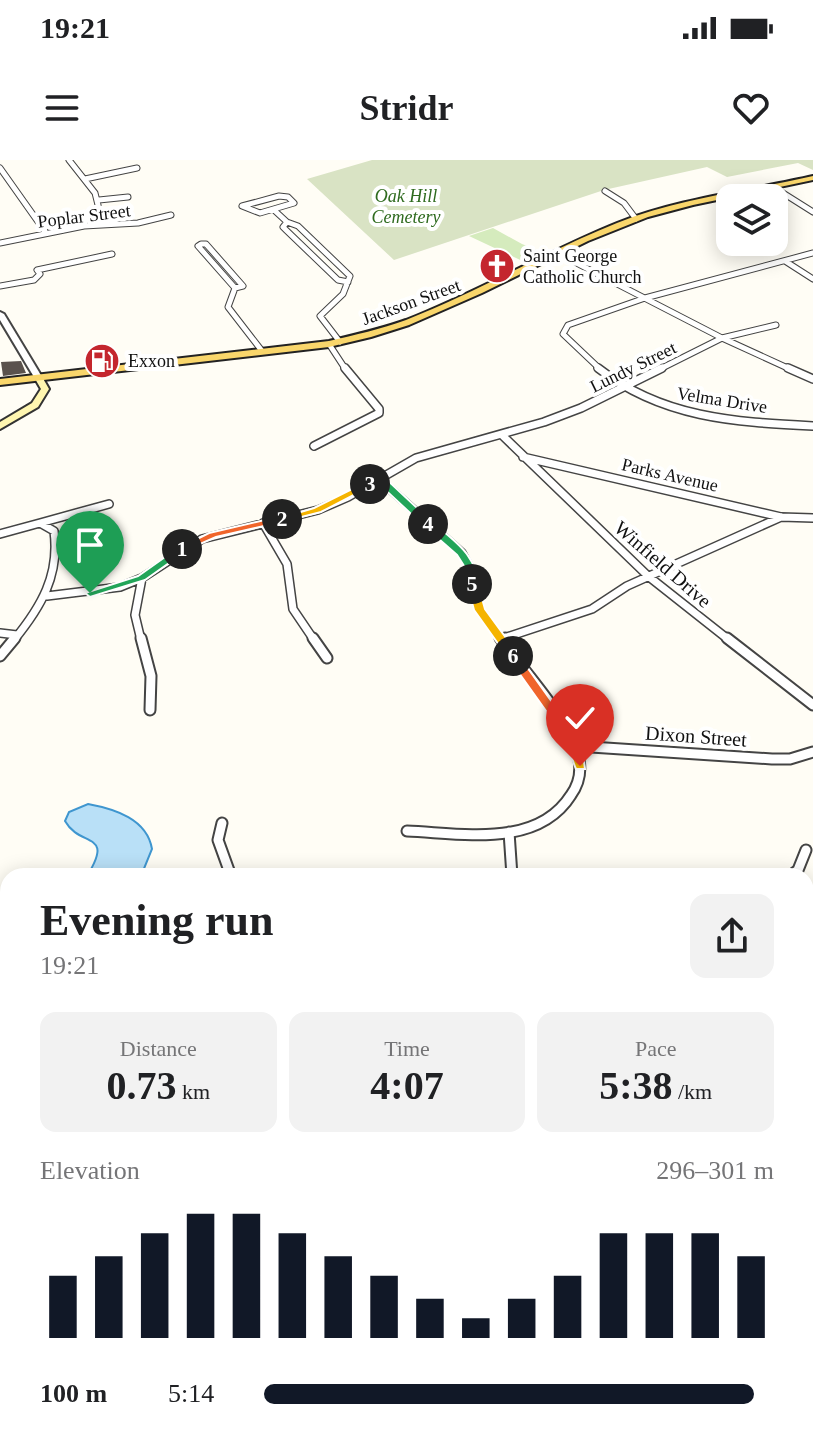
<!DOCTYPE html>
<meta charset="utf-8">
<style>
body{margin:0;font-family:Georgia,serif;background:#f2f2f2;color:#202124;height:100vh;display:flex;flex-direction:column;font-size:30px;white-space:nowrap}
*{box-sizing:border-box;margin:0}
p{font-size:26px;color:#757577}
.icon{flex:none;width:44px;height:44px;fill:none;stroke:currentColor;stroke-width:2;stroke-linecap:round;stroke-linejoin:round}
.map{position:relative;flex:1;overflow:hidden}
.side{position:absolute;left:0px;top:708px;width:814px;height:572px;display:flex;flex-direction:column;background:#fff;border-radius:24px 24px 0 0;box-shadow:0 4px 20px #0003}
.side>*{flex:none}
.fabs{position:absolute;left:716px;top:24px;display:grid;gap:16px}
.fabs a{display:grid;place-items:center;width:72px;height:72px;border-radius:16px;background:#fff;box-shadow:0 4px 20px #0003;font-size:40px}
.pin{position:absolute;display:grid;place-items:center;width:68px;height:68px;color:#fff;margin:-82px -34px;border-radius:50% 50% 50% 0;rotate:-45deg;box-shadow:0 0 8px #0007}
.pin .icon{rotate:45deg}
.km{position:absolute;width:40px;height:40px;margin:-20px;border-radius:50%;background:#222;color:#fff;font-size:22px;line-height:40px;text-align:center}
.round{display:grid;place-items:center;flex:none;width:84px;height:84px;border-radius:16px;background:#f2f2f2}
.head{display:flex;align-items:center;justify-content:space-between;height:136px;padding:0 40px}
h1{font-size:44px;font-weight:800;line-height:60px}
.stats{display:grid;grid-template-columns:repeat(3,1fr);gap:12px;height:136px;padding:8px 40px}
.stats div{display:grid;align-content:center;border-radius:16px;background:#f2f2f2;text-align:center}
.stats b{font-size:40px;font-weight:800}
.stats small{font-size:22px;font-weight:400}
.stats p{font-size:22px}
.chart{height:224px;padding:16px 40px}
.chart p{display:flex;justify-content:space-between}
.chart svg{width:100%;height:144px;margin-top:8px;stroke:#111827;stroke-width:6}
ul{padding:0 40px;list-style:none;font-size:26px}
li{display:grid;grid-template-columns:128px 96px 1fr;align-items:center;height:60px}
li i{height:20px;border-radius:10px;background:#111827}
.status{display:flex;justify-content:space-between;align-items:center;height:56px;padding:0 40px;background:#fff;direction:ltr}
.status svg{height:22px;fill:currentColor}
header{display:flex;justify-content:space-between;align-items:center;height:104px;padding:0 40px;background:#fff;font-size:36px;font-weight:800}
.map>svg:first-child{display:block}
.green{fill:#d5ebbd}
.cemetery{fill:#d9e3c4}
.water{fill:#b9e0f7;stroke:#3f96cf;stroke-width:2}
.lines{fill:none;stroke-linecap:round;stroke-linejoin:round}
.stream{stroke:#3f96cf;stroke-width:4}
.building{fill:#5a524d}
.minor-far3-casing{stroke:#444;stroke-width:7}
.minor-far2-casing{stroke:#444;stroke-width:10}
.minor-far1-casing{stroke:#444;stroke-width:13}
.minor-casing{stroke:#444;stroke-width:16}
.tertiary-casing{stroke:#444;stroke-width:4}
.secondary-casing{stroke:#333;stroke-width:4}
.primary-casing{stroke:#222;stroke-width:4}
.minor-far3{stroke:#fff;stroke-width:5}
.minor-far2{stroke:#fff;stroke-width:7}
.minor-far1{stroke:#fff;stroke-width:9}
.minor{stroke:#fff;stroke-width:12}
.tertiary{fill:#fff;fill-rule:evenodd}
.secondary{fill:#fff6b0;fill-rule:evenodd}
.primary{fill:#f9d66b;fill-rule:evenodd}
.split-1{fill:#22a559;stroke:#fff;stroke-width:2}
.split-2{fill:#f0652b;stroke:#fff;stroke-width:2}
.split-3{fill:#f5b400;stroke:#fff;stroke-width:2}
.split-4{fill:#22a559;stroke:#fff;stroke-width:2}
.split-5{fill:#22a559;stroke:#fff;stroke-width:2}
.split-6{fill:#f5b400;stroke:#fff;stroke-width:2}
.split-7{fill:#f0652b;stroke:#fff;stroke-width:2}
.split-8{fill:#f5b400;stroke:#fff;stroke-width:2}
.labels{text-anchor:middle;dominant-baseline:central;stroke-width:8;stroke-linejoin:round;paint-order:stroke}
.far-park-label{font-size:18px;font-style:italic;fill:#2f6b1f;stroke:#fff}
.far-street-label{font-size:18px;fill:#111;stroke:#fff}
.far-poi-label{font-size:18px;fill:#111;stroke:#fff;text-anchor:start}
.street-label{font-size:20px;fill:#111;stroke:#fff}
</style>
<div class="status"><b>19:21</b><svg viewBox="0 0 49 12"><path d="M0 12V9h3v3zM5 12V6h3v6zM10 12V3h3v9zM15 12V0h3v12zM26 1h20v11H26zM47 4h2v5h-2z"/></svg></div>
<header><svg class="icon" aria-label="menu" viewBox="0 0 24 24"><path d="M4 6h16M4 12h16M4 18h16"/></svg>Stridr<svg class="icon" aria-label="heart" viewBox="0 0 24 24"><path d="M12 20l-8-8c-3-5 5-10 8-4 3-6 11-1 8 4z"/></svg></header>
<div class="map">
<svg width="813" height="1280" viewBox="0 0 813 1280">
<rect width="100%" height="100%" fill="#fffdf5"/>
<path class="green" d="M493,68L522,84L550,95L531,105L469,76Z"/>
<path class="cemetery" d="M372,0H813V10L798,3L727,17L707,7L604,30L394,100L307,19Z"/>
<path class="water" d="M88,644C115,649 147,659 152,689L141,716H87C115,671 80,688 65,661L69,652Z"/>
<g class="lines">
<path class="stream" d="M806,833L813,829
M61,1280L70,1272"/>
</g>
<path class="building" d="M21,201L26,213L3,216L1,202Z"/>
<g class="lines">
<defs>
<path id="minor-far3" d="M69,0L95,33L103,65
M0,8L46,73
M85,19L137,8
M775,28L813,52
M605,31L624,43L636,59
M279,36L288,37L294,43L260,53L242,46Z
M99,40L128,37
M274,50L287,62L298,66L350,116L343,134L320,156L340,182
M287,62L283,67L286,70L338,120L348,122
M0,83L84,66L138,63L171,55
M201,84H206L243,126L235,128L198,86Z
M559,94L722,178L792,210
M785,101L813,119
M0,126L34,120L40,114L37,110L112,94
M235,128L228,147L262,191
M329,184L346,210
M601,210L563,174L568,165L645,138L813,93
M658,210L722,178L776,165"/>
<path id="minor-far2" d="M598,208C662,258 734,262 813,266
M788,208L813,219
M503,276L648,416L729,480
M314,286L379,253V249L345,208
M523,297L781,357L813,358
M379,319L462,393L469,406L480,450L501,480
M40,363L109,344
M263,363L287,404L293,449L314,480
M0,374L40,363L54,371C60,415 41,447 14,480
M47,436L120,427L142,418L202,379L318,350L348,337L416,298L544,262L581,248L662,208
M0,473L17,475
M501,479L592,449L627,426L781,357
M141,480L135,455L142,418"/>
<path id="minor-far1" d="M141,478L151,516L150,550
M313,478L327,498
M727,478L813,545
M501,479L505,478
M0,496L15,478
M576,586L772,599H790L813,592
M222,663L218,680L231,716
M407,671C461,673 537,689 571,635C581,621 582,605 576,589C564,554 522,509 500,478
M509,672L512,716
M790,716L798,710L806,690"/>
<path id="minor" d="M806,897L813,905
M0,917L8,915
M806,942L813,938"/>
<path id="tertiary" d="M0,152L4,154L42,217L41,219L34,217L0,160Z"/>
<path id="secondary" d="M35,215H41L49,229L38,247L0,269V262L32,243L41,229L34,217Z"/>
<path id="primary" d="M813,16V20L693,45L648,57L588,81L482,133L409,165L371,177L329,187L0,225V219L329,181C355,175 381,169 406,160C478,132 545,92 617,63C680,38 748,31 813,16Z"/>
</defs>
<use href="#minor-far3" class="minor-far3-casing"/>
<use href="#minor-far2" class="minor-far2-casing"/>
<use href="#minor-far1" class="minor-far1-casing"/>
<use href="#minor" class="minor-casing"/>
<use href="#tertiary" class="tertiary-casing"/>
<use href="#secondary" class="secondary-casing"/>
<use href="#primary" class="primary-casing"/>
<use href="#minor-far3" class="minor-far3"/>
<use href="#minor-far2" class="minor-far2"/>
<use href="#minor-far1" class="minor-far1"/>
<use href="#minor" class="minor"/>
<use href="#tertiary" class="tertiary"/>
<use href="#secondary" class="secondary"/>
<use href="#primary" class="primary"/>
</g>
<path class="split-1" d="M182,385L188,389L186,391L145,420L90,437L85,433L138,416Z"/>
<path class="split-2" d="M282,356L287,359L286,361L216,377L182,392L177,389L209,373Z"/>
<path class="split-3" d="M366,322L375,324L321,352L282,362L277,359L314,348Z"/>
<path class="split-4" d="M376,316H383L431,361V366H424L378,323L366,326V322Z"/>
<path class="split-5" d="M424,361H431C452,379 481,397 476,427H468L464,406L457,395L424,366Z"/>
<path class="split-6" d="M472,421L478,424L485,449L517,493V499H509L474,450L467,424Z"/>
<path class="split-7" d="M513,492L517,493L574,573V579H566L509,499L508,496Z"/>
<path class="split-8" d="M570,572L574,573L582,586L585,609H576C571,598 570,587 564,576Z"/>
<defs>
<symbol id="church-disc" viewBox="-11 -11 22 22"><circle r="9.5" fill="#c4262e" stroke="#fff"/><path d="M-1.2-6h2.4v3.5h3.3v2.4h-3.3V6h-2.4V-.1h-3.3v-2.4h3.3Z" fill="#fff"/></symbol>
<symbol id="fuel-disc" viewBox="-11 -11 22 22"><circle r="9.5" fill="#c4262e" stroke="#fff"/><path d="M-5.5-6h7V0h2V4h1.3V-2.5L3-4.5l.8-.8L6-3V5H2.5V1h-1V6h-7ZM-4.2-4.7v3.2H.2V-4.7Z" fill="#fff"/></symbol>
</defs>
<g fill-rule="evenodd">
<use href="#church-disc" x="477" y="86" width="40" height="40"/>
<use href="#fuel-disc" x="82" y="181" width="40" height="40"/>
</g>
<g class="labels">
<g class="far-park-label">
<text x="406" y="36">Oak Hill<tspan x="406" dy="21">Cemetery</tspan></text>
</g>
<g class="far-street-label">
<text transform="translate(84 56) rotate(-7)">Poplar Street</text>
<text transform="translate(411 142) rotate(-20)">Jackson Street</text>
<text transform="translate(633 207) rotate(-26)">Lundy Street</text>
<text transform="translate(722 240) rotate(9)">Velma Drive</text>
<text transform="translate(670 315) rotate(13)">Parks Avenue</text>
</g>
<g class="far-poi-label">
<text x="523" y="96">Saint George<tspan x="523" dy="21">Catholic Church</tspan></text>
<text x="128" y="201">Exxon</text>
</g>
<g class="street-label">
<text transform="translate(663 404) rotate(41)">Winfield Drive</text>
<text transform="translate(696 576) rotate(4)">Dixon Street</text>
</g>
</g>
</svg>
<div class="fabs">
<a><svg class="icon" aria-label="layers" viewBox="0 0 24 24"><path d="M12 4l9 5-9 5-9-5zM3 14l9 5 9-5"/></svg></a>
</div>
<div class="pin" style="left:90px;top:433px;background:#1e9e55"><svg class="icon" aria-label="arrive" viewBox="0 0 24 24"><path d="M6 21V4h12l-3 4 3 4H6"/></svg></div>
<div class="pin" style="left:580px;top:606px;background:#d93025"><svg class="icon" aria-label="check" viewBox="0 0 24 24"><path d="M5 12l5 5 9-10"/></svg></div>
<b class="km" style="left:182px;top:389px">1</b>
<b class="km" style="left:282px;top:359px">2</b>
<b class="km" style="left:370px;top:324px">3</b>
<b class="km" style="left:428px;top:364px">4</b>
<b class="km" style="left:472px;top:424px">5</b>
<b class="km" style="left:513px;top:496px">6</b>
<section class="side">
<div class="head"><div><h1>Evening run</h1><p>19:21</p></div><a class="round"><svg class="icon" aria-label="share" viewBox="0 0 24 24"><path d="M12 15V3M7 8l5-5 5 5M5 13v7h14v-7"/></svg></a></div>
<div class="stats">
<div><p>Distance</p><b>0.73<small> km</small></b></div>
<div><p>Time</p><b>4:07</b></div>
<div><p>Pace</p><b>5:38<small> /km</small></b></div>
</div>
<div class="chart"><p><span>Elevation</span>296–301 m</p>
<svg viewBox="0 0 160 44" preserveAspectRatio="none"><path d="M5 44V25M15 44V19M25 44V12M35 44V6M45 44V6M55 44V12M65 44V19M75 44V25M85 44V32M95 44V38M105 44V32M115 44V25M125 44V12M135 44V12M145 44V12M155 44V19"/></svg>
</div>
<ul>
<li><b>100 m</b>5:14<i style="width:96%"></i></li>
</ul>
</section>
</div>
